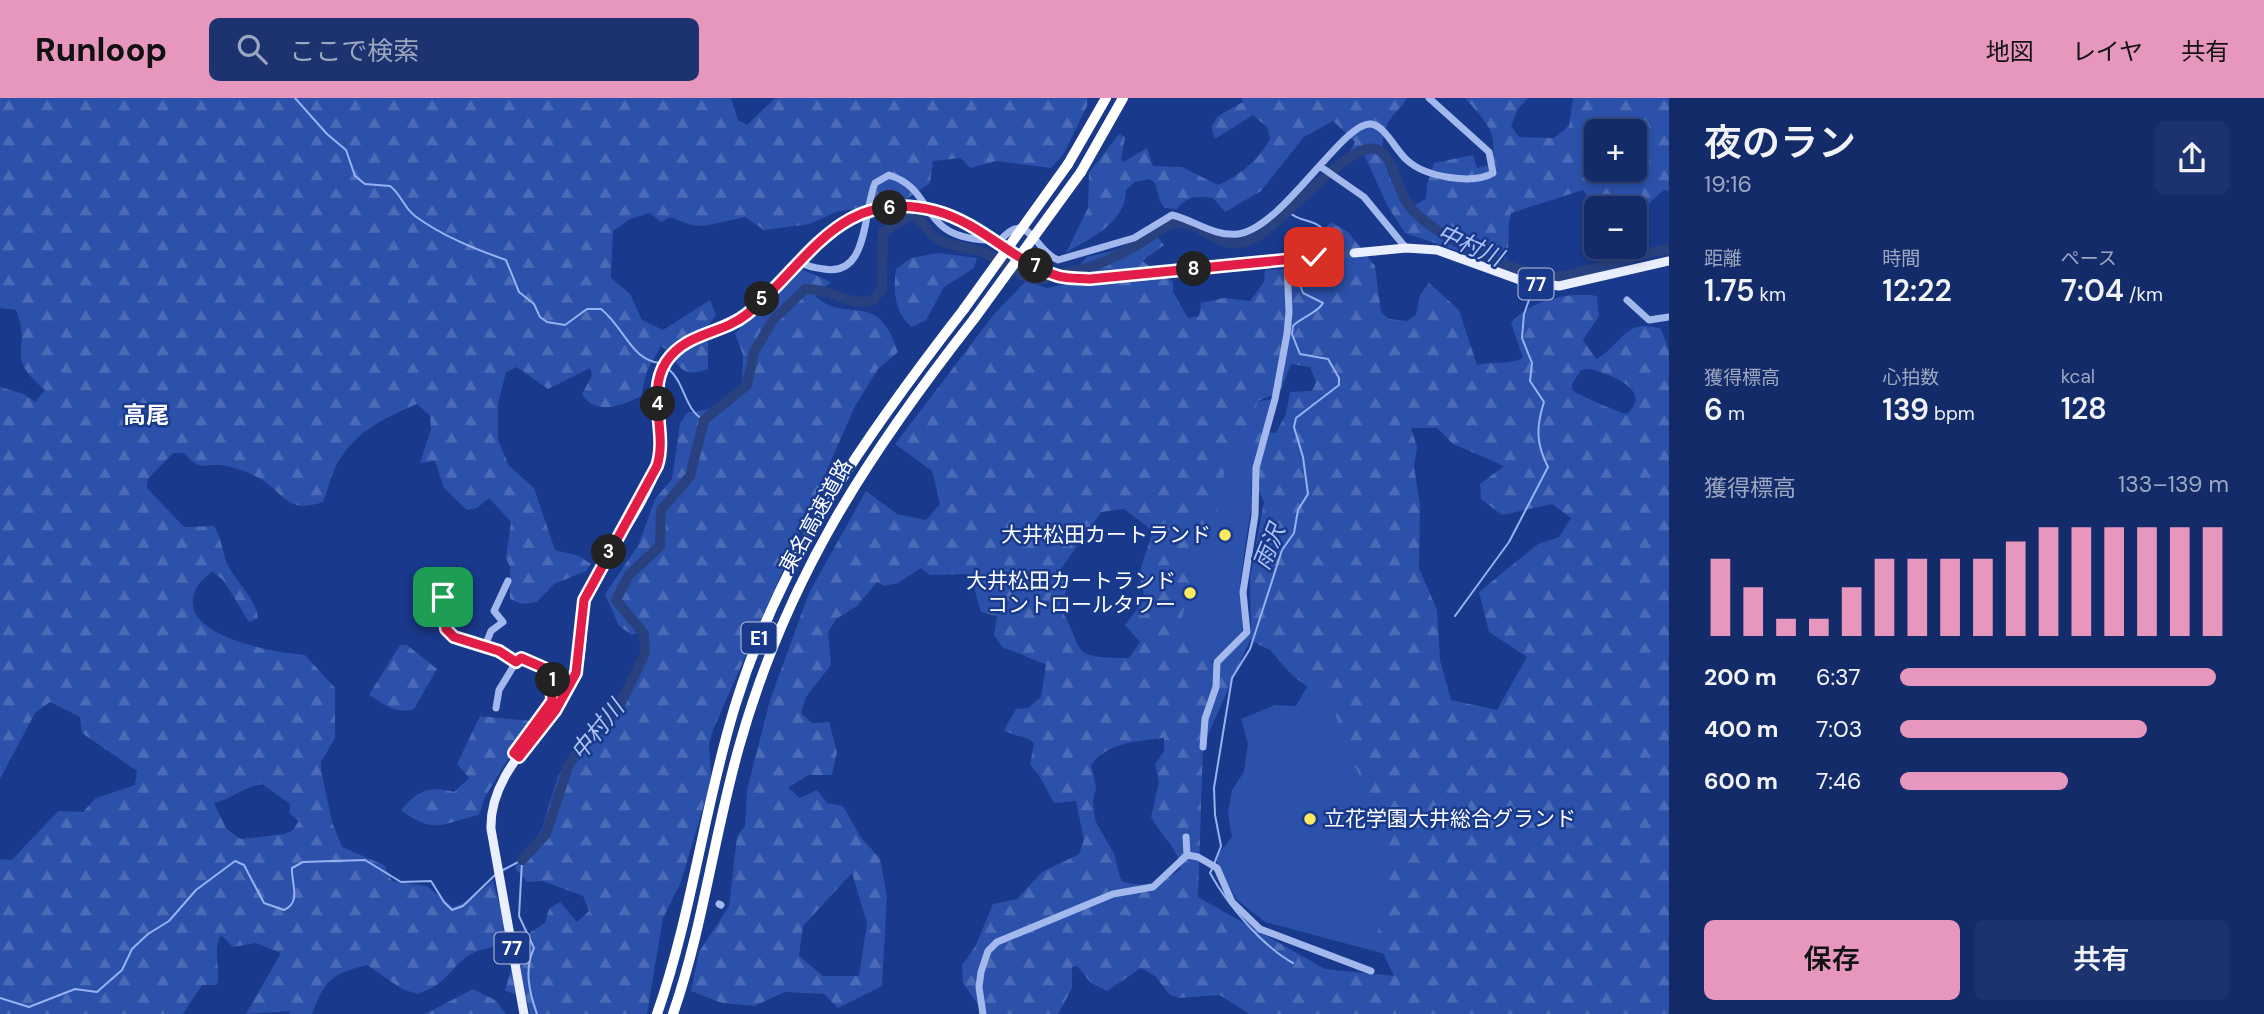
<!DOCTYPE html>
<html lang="ja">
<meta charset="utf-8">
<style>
body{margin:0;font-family:"DM Sans","Noto Sans JP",sans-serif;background:#1c336f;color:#f1f3f6;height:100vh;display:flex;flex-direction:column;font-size:26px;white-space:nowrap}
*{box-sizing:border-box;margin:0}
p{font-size:23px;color:#9da7c0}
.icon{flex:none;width:38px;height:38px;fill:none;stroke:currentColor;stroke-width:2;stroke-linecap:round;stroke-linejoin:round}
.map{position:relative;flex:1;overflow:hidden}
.side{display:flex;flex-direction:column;background:#132b69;width:595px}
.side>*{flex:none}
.controls{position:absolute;left:1584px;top:21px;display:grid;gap:14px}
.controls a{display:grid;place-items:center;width:63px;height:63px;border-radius:10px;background:#132b69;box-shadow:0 4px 10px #0003,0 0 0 2px #32477d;font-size:35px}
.pin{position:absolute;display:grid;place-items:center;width:60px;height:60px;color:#fff;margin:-30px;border-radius:14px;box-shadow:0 4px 10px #0006}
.km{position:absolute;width:35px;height:35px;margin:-18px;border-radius:50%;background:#222;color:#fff;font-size:19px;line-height:35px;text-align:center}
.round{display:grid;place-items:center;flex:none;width:74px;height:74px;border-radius:10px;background:#1c336f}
.head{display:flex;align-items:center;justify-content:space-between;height:119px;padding:0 35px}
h1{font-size:38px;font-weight:600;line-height:52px}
.figures{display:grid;grid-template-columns:repeat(3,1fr);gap:10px;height:119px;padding:7px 35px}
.figures div{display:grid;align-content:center}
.figures b{font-size:30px;font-weight:600}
.figures small{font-size:19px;font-weight:400}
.figures p{font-size:19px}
.chart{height:196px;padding:14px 35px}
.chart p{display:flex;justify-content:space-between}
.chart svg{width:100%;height:126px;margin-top:7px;stroke:#e797bd;stroke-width:6}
.primary-button{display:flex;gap:14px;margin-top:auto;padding:14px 35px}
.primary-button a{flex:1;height:80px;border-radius:10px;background:#e797bd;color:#111;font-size:28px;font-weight:600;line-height:80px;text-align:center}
.primary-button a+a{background:#1c336f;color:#f1f3f6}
ul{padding:0 35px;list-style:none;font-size:23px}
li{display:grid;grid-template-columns:112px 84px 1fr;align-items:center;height:52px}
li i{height:18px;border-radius:9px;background:#e797bd}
header{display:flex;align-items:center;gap:42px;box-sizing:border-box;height:98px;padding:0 35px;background:#e797bd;color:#111}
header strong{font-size:33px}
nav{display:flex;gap:38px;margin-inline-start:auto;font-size:24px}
.search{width:490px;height:63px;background:#1c336f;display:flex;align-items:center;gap:18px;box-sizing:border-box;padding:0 24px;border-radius:10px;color:#9da7c0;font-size:26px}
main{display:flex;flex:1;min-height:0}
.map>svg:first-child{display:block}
.green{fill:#2b51aa}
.forest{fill:url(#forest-firs);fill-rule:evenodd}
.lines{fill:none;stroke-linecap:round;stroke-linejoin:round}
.stream{stroke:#96b2f0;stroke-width:2}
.river{stroke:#29417f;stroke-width:10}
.major-tunnel{stroke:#3c579d;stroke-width:9;stroke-dasharray:9 4.5;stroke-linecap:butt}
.minor{stroke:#a3b9ee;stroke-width:7}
.major{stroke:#eaefff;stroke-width:9}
.highway{stroke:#fff;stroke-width:10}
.highway-bridge{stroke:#fff;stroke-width:10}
.route-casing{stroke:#fff;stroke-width:14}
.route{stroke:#e11d48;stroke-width:9}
.poi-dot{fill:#ffea60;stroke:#19398c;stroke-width:2.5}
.labels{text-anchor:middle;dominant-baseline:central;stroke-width:5;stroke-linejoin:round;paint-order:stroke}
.shield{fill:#19398c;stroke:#bac4dc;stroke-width:2}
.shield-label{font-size:19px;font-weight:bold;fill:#fff}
.street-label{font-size:21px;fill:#fff;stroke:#19398c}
.poi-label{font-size:21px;fill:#fff;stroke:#19398c;text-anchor:end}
.water-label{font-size:23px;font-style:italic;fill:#afc4f5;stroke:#19398c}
.neighbourhood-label{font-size:23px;font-weight:bold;fill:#fff;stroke:#19398c}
</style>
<header>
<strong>Runloop</strong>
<div class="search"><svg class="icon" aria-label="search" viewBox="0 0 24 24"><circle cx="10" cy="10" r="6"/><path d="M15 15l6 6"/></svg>ここで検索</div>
<nav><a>地図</a><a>レイヤ</a><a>共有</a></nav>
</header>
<main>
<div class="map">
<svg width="1669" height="916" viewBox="0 0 1669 916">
<defs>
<pattern id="forest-firs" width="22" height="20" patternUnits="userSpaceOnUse" patternTransform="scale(1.75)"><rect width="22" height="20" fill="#2b51aa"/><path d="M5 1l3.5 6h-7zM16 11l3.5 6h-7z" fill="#4b6bb7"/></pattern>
</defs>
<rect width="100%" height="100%" fill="#19398c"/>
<path class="green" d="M1272,301L1252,372L1251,410L1240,485L1243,529L1242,536L1208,567L1189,559L1181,532L1182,500L1223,348L1244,306Z
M1312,580L1341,614L1395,727L1385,856L1265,824L1236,801L1215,760L1232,739L1228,715L1232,692L1244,674L1248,646L1241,621L1275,607L1296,608Z"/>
<path class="forest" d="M0,0H731L738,22L747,27L775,0H1087V8L1063,57L1051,70L996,63L970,70L961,60L933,63L930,85L905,102L836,114L810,126L764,132L745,119L704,128L691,127L670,119L662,124L649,115L630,121L613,133L611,180L630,196L642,222L663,232L710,202L716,217L708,228V271C677,283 680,261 661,248L647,273L641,298C622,308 595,318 582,296L592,277L590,270L548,291L517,269L506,274L498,306V342L509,368L534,390L555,452L579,458L591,466L586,473L554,486L537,504L522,506L510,501V469L506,460L511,424L489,400L477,410L467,412L444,390L435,363L420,365L431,331L430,318L417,306C384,320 353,335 336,368C330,379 328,393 323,404C285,417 284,393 257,379C248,374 236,370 226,368C205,363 202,377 184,355H173L148,381L147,390L184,429L214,428C223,442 222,458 230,471C240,489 255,499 258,520L249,524L224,483L212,473C208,478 200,483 197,489C170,538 277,555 305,557L335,590V640L321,664V672L332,724L342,749L384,767L392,783L427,788L453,809L470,802L493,783C496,798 507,822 503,837C499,852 484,849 473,855C450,867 450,886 417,896L402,891L367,867C331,876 325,882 312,916H289L290,913L246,916L281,855L256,845L233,849L221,837C212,853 221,869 217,887H202L183,916H0V761L12,762L58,713L83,714L96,700L135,687L137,673L82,635L80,619L50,604L35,615L0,681V289L24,296L35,304L45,292C2,256 33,253 16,212L0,210ZM262,686L290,706L289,715L299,723L292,733L284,736L240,741L226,730L214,705C232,701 244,689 262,686Z
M1242,0H1407C1402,10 1391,17 1387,27C1374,57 1393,85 1406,112L1426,101L1427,86L1434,65L1473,57L1477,70L1489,67C1502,37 1484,22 1465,0H1528L1518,11L1511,28L1519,39L1554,40L1569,28L1573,0H1669V93L1664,92L1646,108L1596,110L1583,92L1511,115C1506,132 1512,154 1503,168L1405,135L1387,107L1365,58L1350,53L1355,44L1333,23L1304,39L1261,93L1225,114L1213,100C1197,98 1187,98 1177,111L1165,110L1160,103L1155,85L1150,81L1135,84L1126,92C1126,125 1091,139 1066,155L1088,110L1089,75L1119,36L1125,39L1121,62L1123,64L1147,50L1153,68L1182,69L1218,87C1241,77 1258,62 1270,41L1267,29L1253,17L1215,41L1211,29L1218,18L1243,4ZM1596,33H1634V72H1596Z
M1331,124L1348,134L1375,168L1381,214L1389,221L1407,223L1416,217L1420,197L1429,185L1459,212L1477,267C1492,263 1510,267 1523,260L1511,225C1528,203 1570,193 1597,198L1599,218L1583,242L1596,261C1623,247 1624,219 1661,231L1669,252V916H1249L1220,897L1179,900L1170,897L1155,878L1141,870L1107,893L1091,885L1077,868L1072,869V890L1058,916H978L980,909L963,885L962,867L975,849L993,806L1017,801L1042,774L1079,756L1084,742L1076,703L1054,705L1039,677L1030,667L1034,645C1026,637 1014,639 1004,632L1016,611L1028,610L1041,599L1046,566C1030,562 1019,554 1003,550L994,537L997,518L981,514L970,476L930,477L921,470L898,485L884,488L877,484L857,508L836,521L828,534L831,567L806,599L801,615L812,625L829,624L837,654L832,677H808L788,690L800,700L817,692L827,705L843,708L860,738L880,761L887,798L882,888L838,910L824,896L785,894L754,908L722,905L691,893L699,854L729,808L737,738L745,728L747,692L770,602L809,495L866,393L897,416L926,422L940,406L932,373L895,346L995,215L1026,183L1047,190L1063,187L1087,159L1117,152L1153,133L1164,147L1142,163L1173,184V194L1188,220L1199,218L1201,205L1224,200L1250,203L1264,184L1265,172L1298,171L1312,144ZM1291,266L1310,269L1316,284L1312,293L1290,294L1286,316L1276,335L1260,333L1249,348L1248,371L1264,404L1250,480L1251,535L1218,567L1192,558L1181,523L1202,449L1218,411L1229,346L1245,344L1258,303L1280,294ZM1591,271C1610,277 1654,291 1627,316C1620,315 1578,297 1572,292V286L1581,272ZM1411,330H1437L1453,346L1504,368L1480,386L1481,401L1502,417L1552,406L1571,420L1559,439L1538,446L1479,494L1489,534L1527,559L1497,612L1451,602L1440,562L1437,512L1419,470L1420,407L1414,369L1417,349ZM1124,411L1153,433L1139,476L1145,501L1125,527L1140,544L1129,560C1064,560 1087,552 1059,508L1068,490L1058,475L1101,414ZM1250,542L1270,552L1292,577L1333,608L1346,651L1375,708L1390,730L1377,842L1394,878L1325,871L1198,799L1203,648ZM1164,640V653L1155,666L1159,684L1151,719C1161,738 1178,749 1181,771C1163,784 1143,791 1121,783L1114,756L1095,722L1093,703L1096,689L1091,667C1108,644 1138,643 1164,640ZM852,775L867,825L859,878H823L799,858L803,828Z
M938,155L977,160L974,170L944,189L926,222L912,229C894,215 893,192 896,171L911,160Z
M801,171L831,184L815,198C848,228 877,189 898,254L878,271L855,308L713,632L709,647L711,675L708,693L681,784L663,820L647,916H530L526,899L505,893L519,842L545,825L549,811L560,804L577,824L589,813L583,798L543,783L527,784L515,770L542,731L558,678L573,652L595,645L636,575L647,541L640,533L632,537L619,528L605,496L639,446L655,401L672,381L680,325L688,314C713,313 724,306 742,289L743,257L735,235Z
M400,547H407L437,571L414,611C396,617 384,606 369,597Z
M480,618L531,623L485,699L479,717C442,725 436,738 401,712C417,693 429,687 454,694L469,680L457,666Z
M473,891L495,902L506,916H425Z"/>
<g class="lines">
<path class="stream" d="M295,0L327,36L346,52L355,78L365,86L390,88C401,96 404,110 415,118C442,138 475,151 506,162L519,194L534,206L540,219L547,224L565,227L587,211H601C624,229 631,262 660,265
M1287,112C1298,125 1315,120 1325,133L1299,157
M1536,182L1538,176
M667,270C686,284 683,311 704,322
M1455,518L1509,444L1548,369C1536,346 1536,329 1544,304L1530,283L1532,265L1522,240L1524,216L1534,188
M522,763L519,818L534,850C524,871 529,894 537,916
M1214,766L1221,748L1215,717L1214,690L1232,580L1250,551L1282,452L1294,435L1298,412L1308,396L1303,359L1294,329L1296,320L1339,287V280L1328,261L1300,256L1292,236L1293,228C1301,219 1318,215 1323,205L1303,195L1295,174L1296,165
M1212,771L1210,775C1227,806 1262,848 1293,865
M503,772L522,762
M0,900L29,909L75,891L97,894L122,872L132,851L148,836L169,823L196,792L235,763L244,767L264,805L284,812C302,804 291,785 292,770L303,764L365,762L401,784L431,783L444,804L452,812L463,808L495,777"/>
<path class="river" d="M522,762L546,736L569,666L583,647L616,615L645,555L644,536L616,502L629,477L660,448L661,412L690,378L704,322L747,287L754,254L773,222L805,191C831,190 848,209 873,202L882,191L883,134L912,117C925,122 927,136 939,142C952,149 968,149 982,154C1005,162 1018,184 1046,181C1060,173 1071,174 1086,170C1102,166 1119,157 1134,149C1148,142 1165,124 1181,125C1210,128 1219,157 1255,140C1282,126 1349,43 1376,51C1394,56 1397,91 1407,105C1427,136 1524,183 1561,178C1597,172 1632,157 1669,151"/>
<path class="major-tunnel" d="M1314,159L1354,155"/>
<path class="minor" d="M1321,69L1364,99L1406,150
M998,145C1028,107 1034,153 1058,162L1134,140L1172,117C1194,122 1214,139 1238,136C1283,130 1343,23 1371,26C1386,28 1396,54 1408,63C1426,79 1473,87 1493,75L1489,54L1429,0
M798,163C806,168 814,170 824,171C869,179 863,114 875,85L889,77C937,92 916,138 986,142L987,139
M1627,202L1649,222L1669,219
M423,498L443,499L446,531L458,542L485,548L516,564L521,560L551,573L552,603L514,655L519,659
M485,548L491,533L503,524L494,513L508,483
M496,610L499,592L516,564
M1203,649L1205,621L1216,589L1217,564L1247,534L1243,494L1255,417L1256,370L1275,301L1287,236L1289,214L1287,162
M1187,757L1198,759L1217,770L1232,804L1260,831L1371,873
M719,806L721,807
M983,916L979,889L981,874L988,853L997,844L1113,796L1153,789L1187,757L1186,739"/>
<path class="major" d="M1354,155L1406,150L1437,152L1520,182L1559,188L1669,163
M524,916L491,731C489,671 550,630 574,579C587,551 578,517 591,485C613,448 649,401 660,360C668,329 648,296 665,266C683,236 717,236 744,218C754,211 762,200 770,192C810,151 848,105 911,110C969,114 1006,161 1059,178C1068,181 1080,180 1090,181L1314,159"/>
<path class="highway" d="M1068,66L1106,0
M1081,74L1123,0
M657,916C692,816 704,709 735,608C782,455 867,336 964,211
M673,916C703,829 714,737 739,649C786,481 868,356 974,221"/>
<path class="highway-bridge" d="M964,211L1068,66
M974,221L1081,74"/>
</g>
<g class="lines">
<defs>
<path id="route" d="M443,499L446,531L454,539L499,553L516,564L521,560L551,573L552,603L514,655L519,659L555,613L576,575L584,502L657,368C668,335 646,295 666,264C686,234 721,237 747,216C808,166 839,88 936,113C981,125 1014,164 1058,178C1068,181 1080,180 1090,181L1314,159"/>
</defs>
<use href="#route" class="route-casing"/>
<use href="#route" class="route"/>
</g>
<g class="poi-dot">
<circle cx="1225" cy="437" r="7"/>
<circle cx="1190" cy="495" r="7"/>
<circle cx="1310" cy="721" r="7"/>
</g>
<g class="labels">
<g class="shield">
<rect x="1518.5" y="170.5" width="35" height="31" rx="5"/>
<rect x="741.5" y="524.5" width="35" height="31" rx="5"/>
<rect x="494.5" y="834.5" width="35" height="31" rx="5"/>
</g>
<g class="shield-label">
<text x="1536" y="186">77</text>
<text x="759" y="540">E1</text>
<text x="512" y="850">77</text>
</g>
<g class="street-label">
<text transform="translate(816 418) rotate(-61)">東名高速道路</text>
</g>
<g class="poi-label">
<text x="1211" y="437">大井松田カートランド</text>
<text x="1176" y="483">大井松田カートランド<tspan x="1176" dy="24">コントロールタワー</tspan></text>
<text x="1324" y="721" text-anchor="start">立花学園大井総合グランド</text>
</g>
<g class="water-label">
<text transform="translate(1470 147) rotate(24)">中村川</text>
<text transform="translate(1269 449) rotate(-68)">雨沢</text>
<text transform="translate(597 632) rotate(-51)">中村川</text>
</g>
<g class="neighbourhood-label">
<text x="146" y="317">高尾</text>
</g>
</g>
</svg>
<div class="controls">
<a>+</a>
<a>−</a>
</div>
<div class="pin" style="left:443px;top:499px;background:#1e9e55"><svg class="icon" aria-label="arrive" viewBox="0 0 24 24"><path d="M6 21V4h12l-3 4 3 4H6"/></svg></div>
<div class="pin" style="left:1314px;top:159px;background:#d93025"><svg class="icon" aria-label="check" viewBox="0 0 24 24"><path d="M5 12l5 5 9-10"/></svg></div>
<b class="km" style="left:553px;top:582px">1</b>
<b class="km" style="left:609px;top:454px">3</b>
<b class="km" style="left:658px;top:306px">4</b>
<b class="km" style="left:762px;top:201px">5</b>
<b class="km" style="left:890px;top:110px">6</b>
<b class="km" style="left:1036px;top:168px">7</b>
<b class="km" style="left:1194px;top:171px">8</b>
</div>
<section class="side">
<div class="head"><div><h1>夜のラン</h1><p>19:16</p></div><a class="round"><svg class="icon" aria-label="share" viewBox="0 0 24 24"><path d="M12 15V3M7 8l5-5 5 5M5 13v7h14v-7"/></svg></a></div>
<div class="figures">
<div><p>距離</p><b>1.75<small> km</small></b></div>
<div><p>時間</p><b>12:22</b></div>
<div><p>ペース</p><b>7:04<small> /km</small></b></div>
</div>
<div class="figures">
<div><p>獲得標高</p><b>6<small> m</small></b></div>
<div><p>心拍数</p><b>139<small> bpm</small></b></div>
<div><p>kcal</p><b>128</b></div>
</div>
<div class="chart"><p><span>獲得標高</span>133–139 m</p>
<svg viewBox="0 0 160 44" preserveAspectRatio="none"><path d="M5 44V17M15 44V27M25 44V38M35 44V38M45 44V27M55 44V17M65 44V17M75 44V17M85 44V17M95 44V11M105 44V6M115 44V6M125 44V6M135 44V6M145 44V6M155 44V6"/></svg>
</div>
<ul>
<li><b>200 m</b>6:37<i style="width:96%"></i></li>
<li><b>400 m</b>7:03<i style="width:75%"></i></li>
<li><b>600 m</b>7:46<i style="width:51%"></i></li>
</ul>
<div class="primary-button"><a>保存</a><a>共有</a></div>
</section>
</main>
